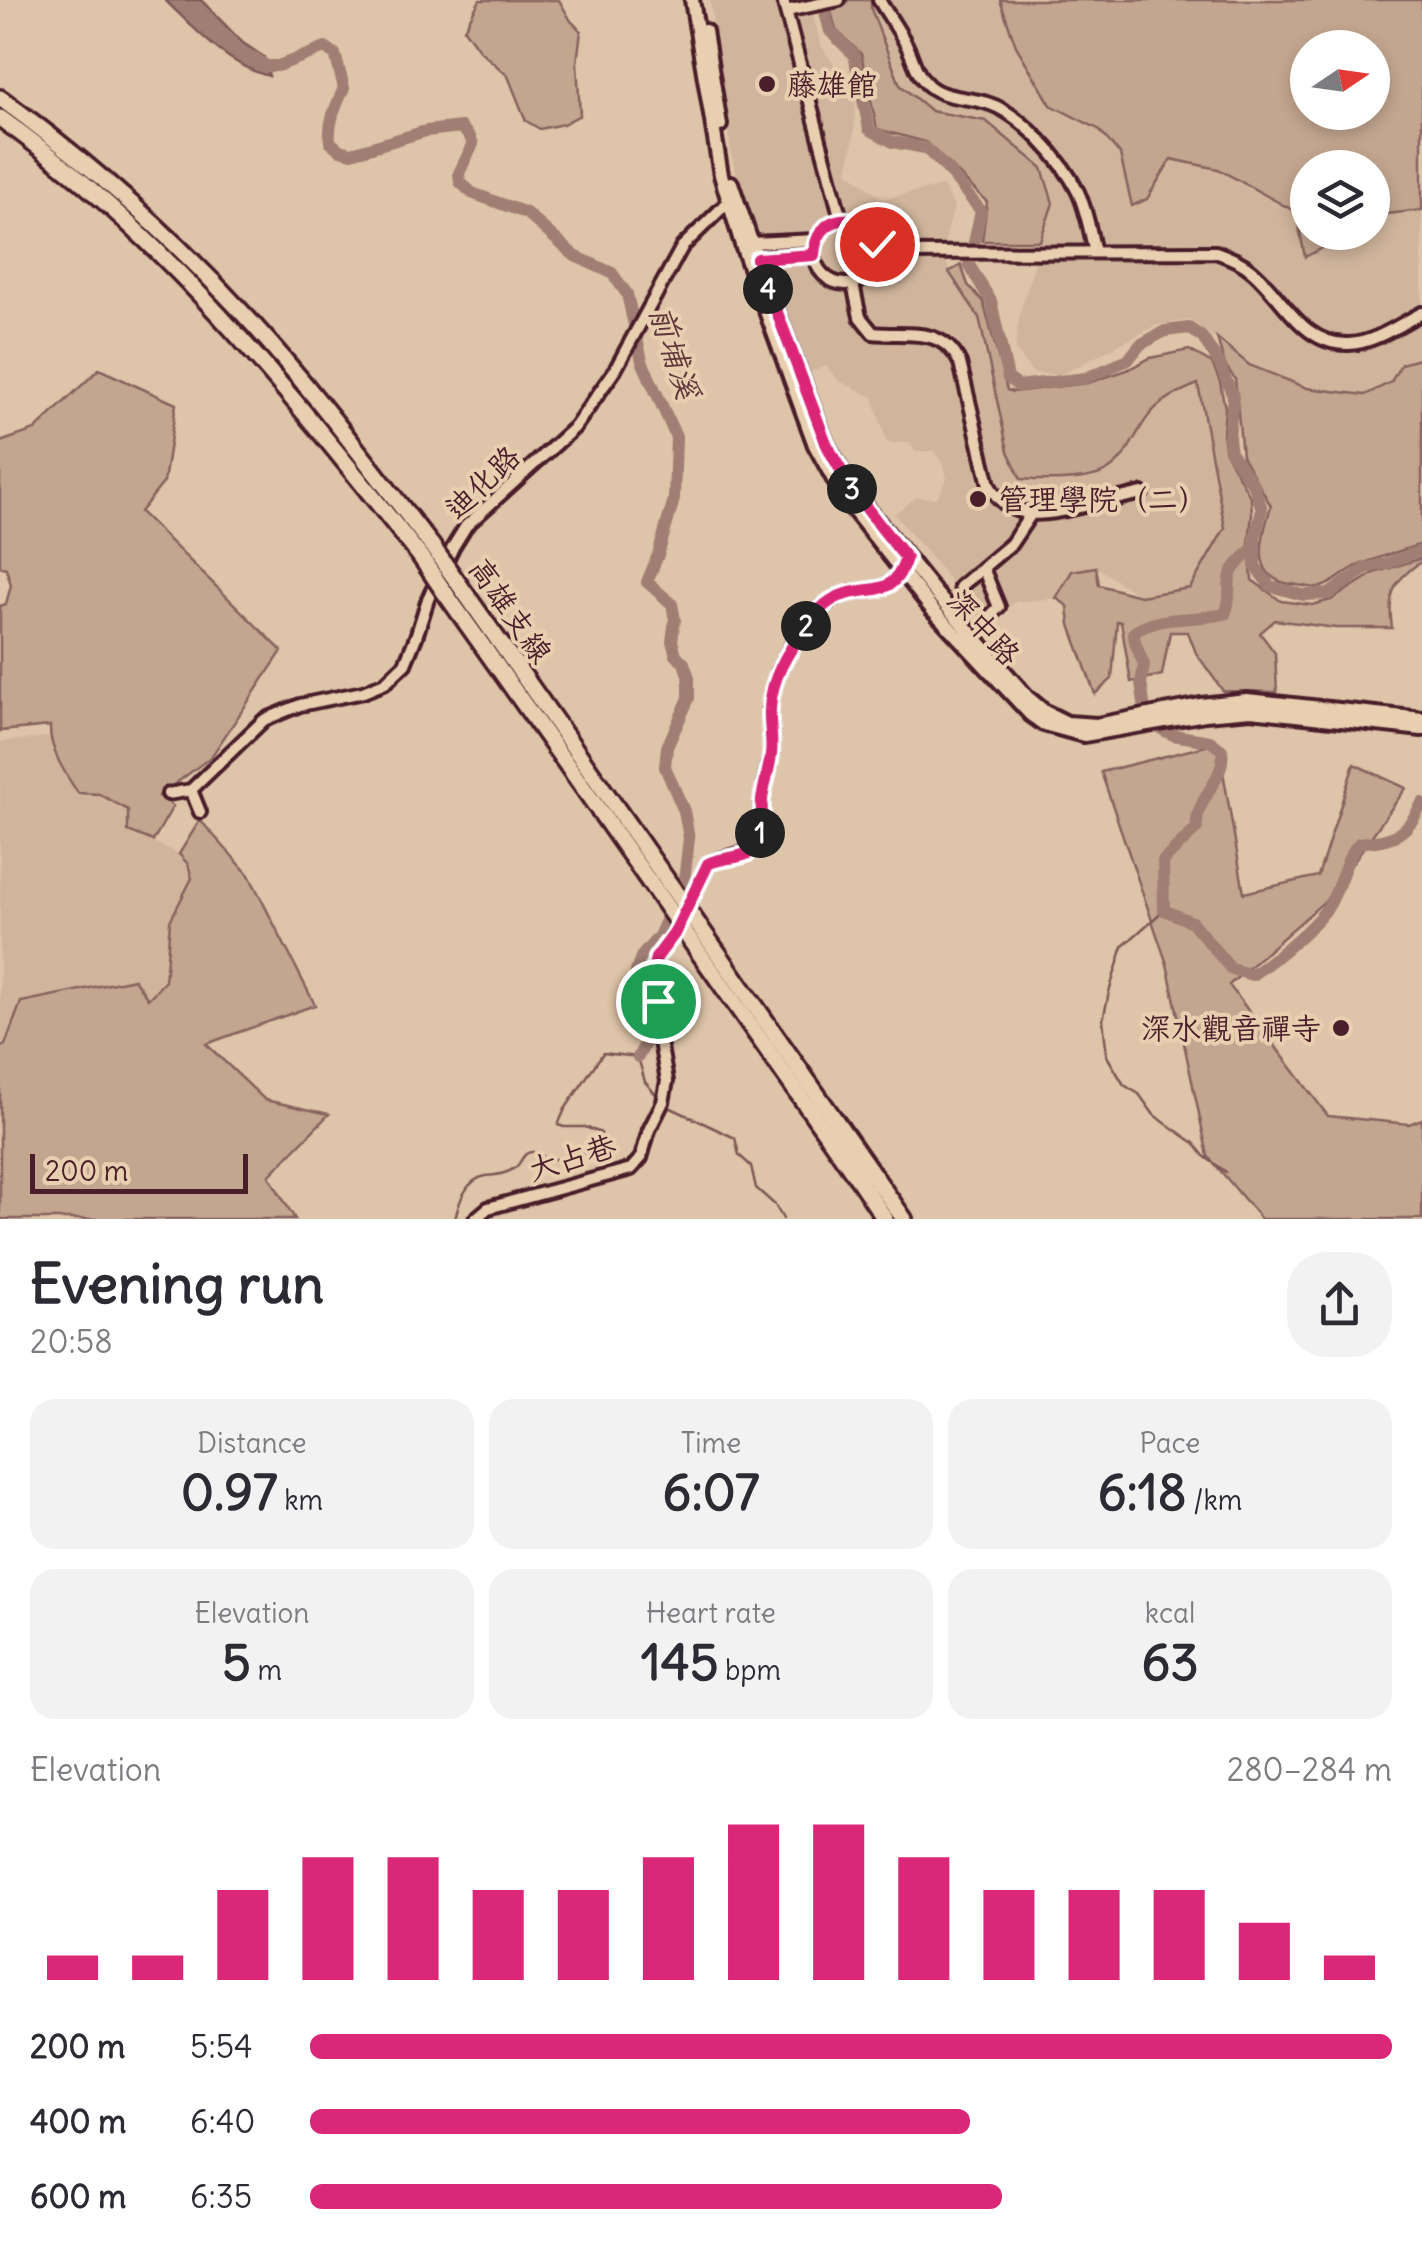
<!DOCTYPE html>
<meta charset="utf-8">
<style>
body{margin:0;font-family:Delius,"LXGW WenKai TC",sans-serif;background:#f2f2f3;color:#2b2b33;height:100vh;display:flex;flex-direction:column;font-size:38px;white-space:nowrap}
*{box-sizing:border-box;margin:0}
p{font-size:32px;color:#7c7c81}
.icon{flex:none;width:55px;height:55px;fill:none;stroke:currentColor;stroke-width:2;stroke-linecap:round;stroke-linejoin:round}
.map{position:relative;height:1219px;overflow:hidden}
.sheet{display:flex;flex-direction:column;background:#fff;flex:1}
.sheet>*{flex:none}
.needle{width:65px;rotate:77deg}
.controls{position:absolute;left:1290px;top:30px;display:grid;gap:20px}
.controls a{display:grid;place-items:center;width:100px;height:100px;border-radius:50%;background:#fff;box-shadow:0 5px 15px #0003;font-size:50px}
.scale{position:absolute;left:30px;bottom:25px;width:218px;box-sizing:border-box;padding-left:10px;border:5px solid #4a1f2b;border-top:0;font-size:28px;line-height:35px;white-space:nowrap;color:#4a1f2b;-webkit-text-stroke:8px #e8cfb0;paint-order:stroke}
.pin{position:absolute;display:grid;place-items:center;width:85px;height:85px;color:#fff;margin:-42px;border:5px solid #fff;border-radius:50%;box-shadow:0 2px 10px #0007}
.km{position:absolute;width:50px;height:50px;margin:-25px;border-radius:50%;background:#222;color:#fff;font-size:28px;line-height:50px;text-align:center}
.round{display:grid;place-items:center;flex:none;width:105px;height:105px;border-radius:40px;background:#f2f2f3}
.overview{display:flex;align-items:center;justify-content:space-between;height:170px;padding:0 30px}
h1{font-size:55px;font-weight:700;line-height:75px}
.metrics{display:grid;grid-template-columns:repeat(3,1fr);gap:15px;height:170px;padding:10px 30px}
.metrics div{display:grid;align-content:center;border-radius:25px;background:#f2f2f3;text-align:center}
.metrics b{font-size:50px;font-weight:700}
.metrics small{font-size:28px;font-weight:400}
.metrics p{font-size:28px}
.chart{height:280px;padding:20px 30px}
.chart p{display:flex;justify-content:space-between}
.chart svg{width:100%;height:180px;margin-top:10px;stroke:#db2777;stroke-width:6}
ul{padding:0 30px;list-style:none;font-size:32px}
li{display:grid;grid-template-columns:160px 120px 1fr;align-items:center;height:75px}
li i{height:25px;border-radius:12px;background:#db2777}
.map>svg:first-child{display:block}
.built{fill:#d0b59c}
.green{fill:#c3a690;stroke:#86625e;stroke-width:2.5;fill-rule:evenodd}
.water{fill:#a07e73;stroke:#7e5856;stroke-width:2.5}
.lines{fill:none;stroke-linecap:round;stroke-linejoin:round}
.stream{stroke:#7e5856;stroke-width:2.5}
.river{stroke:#a07e73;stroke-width:12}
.minor-casing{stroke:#4a1f2b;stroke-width:18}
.major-casing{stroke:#4a1f2b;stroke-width:20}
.highway-casing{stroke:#4a1f2b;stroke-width:22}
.minor{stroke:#e8cfb0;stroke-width:10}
.major{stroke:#e8cfb0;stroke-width:12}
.highway{stroke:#e8cfb0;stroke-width:15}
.highway-bridge-casing{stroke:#4a1f2b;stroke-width:22;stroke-linecap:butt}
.highway-bridge{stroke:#e8cfb0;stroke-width:15}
.route-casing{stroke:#fff;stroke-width:20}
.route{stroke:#db2777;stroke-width:12}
.poi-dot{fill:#4a1f2b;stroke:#e8cfb0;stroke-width:4}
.labels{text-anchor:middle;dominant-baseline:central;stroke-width:8;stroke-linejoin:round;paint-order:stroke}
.poi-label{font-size:30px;fill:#4a1f2b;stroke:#e8cfb0;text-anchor:start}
.street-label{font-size:30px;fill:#4a1f2b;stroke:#e8cfb0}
.water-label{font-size:32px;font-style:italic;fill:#60373d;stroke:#e8cfb0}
</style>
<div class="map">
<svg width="1422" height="1219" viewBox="0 0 1422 1219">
<rect width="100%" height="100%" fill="#dec4a8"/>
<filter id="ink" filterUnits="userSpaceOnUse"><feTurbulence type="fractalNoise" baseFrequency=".01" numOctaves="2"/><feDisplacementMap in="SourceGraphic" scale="20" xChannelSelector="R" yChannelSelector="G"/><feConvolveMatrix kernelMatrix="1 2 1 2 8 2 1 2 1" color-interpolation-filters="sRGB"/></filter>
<g filter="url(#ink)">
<path class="built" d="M710,0H809L821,46L856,95L854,135L848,172L882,199L943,186L954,207L943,247L949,272L979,317L1008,450L1022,481L1055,482L1128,451L1150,413L1167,399L1198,383L1226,528L1191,588L1140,596L1096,567L1073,571L1056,598L1015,602L1002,613L990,627L894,514L917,497L937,498L947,478L944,466L934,451H915L909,442L887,443L873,397L839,381L826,366L805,374L747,217L731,152Z
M871,0H1000L1051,105L1098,129L1119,153L1147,198L1171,159L1218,169L1296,212L1306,257L1352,233L1372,232L1373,222L1387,214L1422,210V358L1401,364L1391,382L1365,395L1307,388L1249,365L1191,320L1157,325L1061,375L1033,373L1015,349L1020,312L1053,203L986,121L931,111L899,85L871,8Z
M50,737L62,772L77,792L99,794L129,810V831L179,854L188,864L192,878L170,921L163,984L147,999L134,979L22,1002L5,1046L0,1047V742Z"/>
<path class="green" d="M480,0H559L571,21L581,31L577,62L580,115L563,124L540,129L526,121L508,76L479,50L464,29Z
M828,0H871V9L900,85L931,111L986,121L1042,168L1053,203L1040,241H982L987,202L926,142L877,129L861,54L836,30Z
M1000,0H1422V210L1387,214L1373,222L1372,168H1308V232L1352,233L1305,257L1296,212L1218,169L1171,159L1147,199L1132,206L1120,154L1098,129L1051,105L1016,46ZM1308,48H1372V112H1308Z
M961,265L968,285L983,301L1007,390L1013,392L1088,383L1127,370L1150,358L1189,350L1212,363L1220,382L1225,408L1223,434L1226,454L1251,498L1252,513L1249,543L1252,580L1281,601L1312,605L1331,600L1374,573L1422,558V561C1393,581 1387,593 1392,628H1336L1275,620L1260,633L1275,653L1277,692L1223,691L1196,653L1188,632H1170L1162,675L1131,682L1121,622L1117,621L1112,679L1095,694L1070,625L1068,606L1056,598L1072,571L1096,567L1099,585L1140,596L1190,588L1225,528L1198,384C1183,390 1162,399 1151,413C1135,431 1130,456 1108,470C1090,482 1043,481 1021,479L1008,451L979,317L949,272Z
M1217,338L1249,365L1307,388L1365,395L1391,382L1401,364L1422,358V544C1399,551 1376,558 1355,567C1343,573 1335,583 1321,587C1312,589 1300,585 1290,584C1248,577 1263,534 1271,506L1242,456L1235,379L1225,365Z
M99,369L176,404L164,482L140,512L282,651L211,757L159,796L173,806L153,841L128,831V810L99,794L78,793C65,774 49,749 50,726L0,731V606L6,604L11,585L6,568L0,566V442L35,430Z
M1218,743L1244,893L1318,876L1354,764L1406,788L1326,900L1229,985L1328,1116L1409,1124L1422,1119V1219H1261L1208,1156L1167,964L1101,772Z
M200,820L249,875L315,1005L206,1044L265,1100L329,1114L269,1176L295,1219H0V1047L5,1045L21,1002L134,979L148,999L165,981L170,921L192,878L188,864L179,854Z"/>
<path class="water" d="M165,0H201L243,43L264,57L269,76C229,67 194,28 165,0Z"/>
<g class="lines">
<path class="stream" d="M1164,910L1123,946L1109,992L1103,1020L1107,1056L1124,1085L1139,1094L1154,1115L1194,1143L1204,1156L1226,1172
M667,1106L735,1138L739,1155L751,1166L756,1188L775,1205L783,1219
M455,1219C459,1202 466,1179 486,1176C497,1175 507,1174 516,1167C522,1162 523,1151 533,1152C539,1153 543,1158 548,1159C561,1161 591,1151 602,1144L601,1133L585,1127H564L558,1125L565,1109L603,1053L638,1057L645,1082L658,1097"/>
<path class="river" d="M822,0L830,31L854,55L869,129L893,142L925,148L947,169L981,211L969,265L991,301L1008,378L1018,386L1086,378L1128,360L1140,345L1165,331L1189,328L1202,337L1218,361L1233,396L1229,438L1231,453L1254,486L1262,509L1255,537V566L1270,586L1303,595L1329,594L1366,568L1385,564L1422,550
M253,57L266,66H278L325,48L335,54L344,88C336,106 328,121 330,142L340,150L352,153L426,131L461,127L470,137L473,144L459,173L460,182L472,193L526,213L575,256L612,273L627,294L642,361L676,437L674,499L658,555L647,582L672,604L675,620L672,641L676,655L684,663L689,678V698L667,747L665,767L684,811L689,838L684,881L659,936L641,957L636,972L647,1020L648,1038L638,1057
M1255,546C1248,554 1236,563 1232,572C1226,585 1233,597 1225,614C1195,621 1159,614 1133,633L1136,645L1144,665L1141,683L1145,710L1163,730L1173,735L1210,741L1222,750C1227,779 1194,799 1197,828L1163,861L1164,910L1192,922L1231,969L1252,975C1274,960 1313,928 1328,907C1341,887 1343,861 1359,843C1395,839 1405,837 1422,803"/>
<defs>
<path id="minor" d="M783,0L841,219
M879,0C888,15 899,30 907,46C914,60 916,75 929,86C945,99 968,97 987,103C1021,113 1063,161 1078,192C1087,211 1090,232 1095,252
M786,11L839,0
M814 252a32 32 0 1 1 64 0a32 32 0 1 1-64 0Z
M879,253L1216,252C1228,257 1241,261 1251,270C1282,295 1302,346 1349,344C1375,343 1400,324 1422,313
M814,255L757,259L745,252L751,243L816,240
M853,284L860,317L873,333C907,337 942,325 960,363L989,485C1010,523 1045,515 1080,507C1101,502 1121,498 1142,493
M983,568L999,607L988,618
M960,587L1011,544L1031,514
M191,790L264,720L300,705L363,692L385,683L405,664L416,637L428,599L453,547L466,526L575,427L615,370L682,247L728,202L735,199
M191,790L200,812
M168,794L191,790
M475,1219L488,1208L631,1169L641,1158L649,1130L663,1102L667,1081L659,1036L653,967L656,958L674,933L708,864C723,855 741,857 756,847L759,839C761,818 761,797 766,777C767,769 770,762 771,754C773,739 769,723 770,708C772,673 804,614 836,598C859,586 890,597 903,568"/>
<path id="major" d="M692,0L721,175L743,248L815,445L844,498L932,609L1030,714L1044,724L1084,735L1205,714L1251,710L1422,729
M705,31L720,125
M731,183L757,259L826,443L851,488L938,596L1027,697L1045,712L1067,723L1097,725L1201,705L1247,700L1422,719"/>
<path id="highway" d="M0,98C90,163 175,239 250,321C315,392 373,471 432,546
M0,118C167,236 294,398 420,556
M458,583L582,759
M445,593L570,769
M877,1180L904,1219
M863,1186L885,1219"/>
</defs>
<use href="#minor" class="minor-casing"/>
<use href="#major" class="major-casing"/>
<use href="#highway" class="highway-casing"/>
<use href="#minor" class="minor"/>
<use href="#major" class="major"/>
<use href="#highway" class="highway"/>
<defs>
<path id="highway-bridge" d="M432,546L458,583
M420,556L445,593
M582,759L877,1180
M570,769L863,1186"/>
</defs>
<use href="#highway-bridge" class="highway-bridge-casing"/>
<use href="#highway-bridge" class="highway-bridge"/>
</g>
</g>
<g class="lines" filter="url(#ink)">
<defs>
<path id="route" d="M658,1001L654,967L656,958L674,934L708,864C722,856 747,860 757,846C764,835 761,813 762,800C764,785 769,770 771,755C773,740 769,725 770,709C771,678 788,652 806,626C815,614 825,602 840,596C871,584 893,600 906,558C876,521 847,486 826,443L757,259L814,255C816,214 860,207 877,244"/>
</defs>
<use href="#route" class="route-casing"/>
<use href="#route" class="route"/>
</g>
<g class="poi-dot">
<circle cx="767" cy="84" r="10"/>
<circle cx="978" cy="499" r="10"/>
<circle cx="1341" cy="1028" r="10"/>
</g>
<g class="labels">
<g class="poi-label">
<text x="787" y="84">藤雄館</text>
<text x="998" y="499">管理學院（二）</text>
<text x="1321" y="1028" text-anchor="end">深水觀音禪寺</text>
</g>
<g class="street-label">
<text transform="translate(482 482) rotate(-44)">迪化路</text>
<text transform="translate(511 610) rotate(55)">高雄支線</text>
<text transform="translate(984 627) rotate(47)">深中路</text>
<text transform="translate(572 1157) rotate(-17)">大占巷</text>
</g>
<g class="water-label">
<text transform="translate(675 352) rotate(72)">前埔溪</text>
</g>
</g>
</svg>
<div class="controls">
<a><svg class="needle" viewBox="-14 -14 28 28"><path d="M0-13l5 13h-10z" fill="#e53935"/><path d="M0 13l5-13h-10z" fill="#7c7c81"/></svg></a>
<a><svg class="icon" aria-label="layers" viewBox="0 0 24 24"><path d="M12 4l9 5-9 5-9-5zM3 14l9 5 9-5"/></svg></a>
</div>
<div class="scale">200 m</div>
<div class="pin" style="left:658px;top:1001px;background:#1e9e55"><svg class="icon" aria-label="arrive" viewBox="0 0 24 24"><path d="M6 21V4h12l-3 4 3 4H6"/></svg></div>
<div class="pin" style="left:877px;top:244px;background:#d93025"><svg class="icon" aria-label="check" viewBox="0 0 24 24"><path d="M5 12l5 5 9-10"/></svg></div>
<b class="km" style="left:760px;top:833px">1</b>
<b class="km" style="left:806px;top:626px">2</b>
<b class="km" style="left:852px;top:489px">3</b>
<b class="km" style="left:768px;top:289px">4</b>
</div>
<section class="sheet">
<div class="overview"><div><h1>Evening run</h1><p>20:58</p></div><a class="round"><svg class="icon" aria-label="share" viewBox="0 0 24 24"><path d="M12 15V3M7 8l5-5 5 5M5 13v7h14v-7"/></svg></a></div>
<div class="metrics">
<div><p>Distance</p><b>0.97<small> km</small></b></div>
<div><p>Time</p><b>6:07</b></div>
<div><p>Pace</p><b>6:18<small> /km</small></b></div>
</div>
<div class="metrics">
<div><p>Elevation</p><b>5<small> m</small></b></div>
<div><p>Heart rate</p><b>145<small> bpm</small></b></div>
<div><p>kcal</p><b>63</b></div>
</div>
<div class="chart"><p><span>Elevation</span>280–284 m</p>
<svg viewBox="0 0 160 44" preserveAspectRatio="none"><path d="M5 44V38M15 44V38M25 44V22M35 44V14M45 44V14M55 44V22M65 44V22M75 44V14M85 44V6M95 44V6M105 44V14M115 44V22M125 44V22M135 44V22M145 44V30M155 44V38"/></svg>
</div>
<ul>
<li><b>200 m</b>5:54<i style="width:100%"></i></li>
<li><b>400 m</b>6:40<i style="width:61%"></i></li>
<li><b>600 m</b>6:35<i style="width:64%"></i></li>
</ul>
</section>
